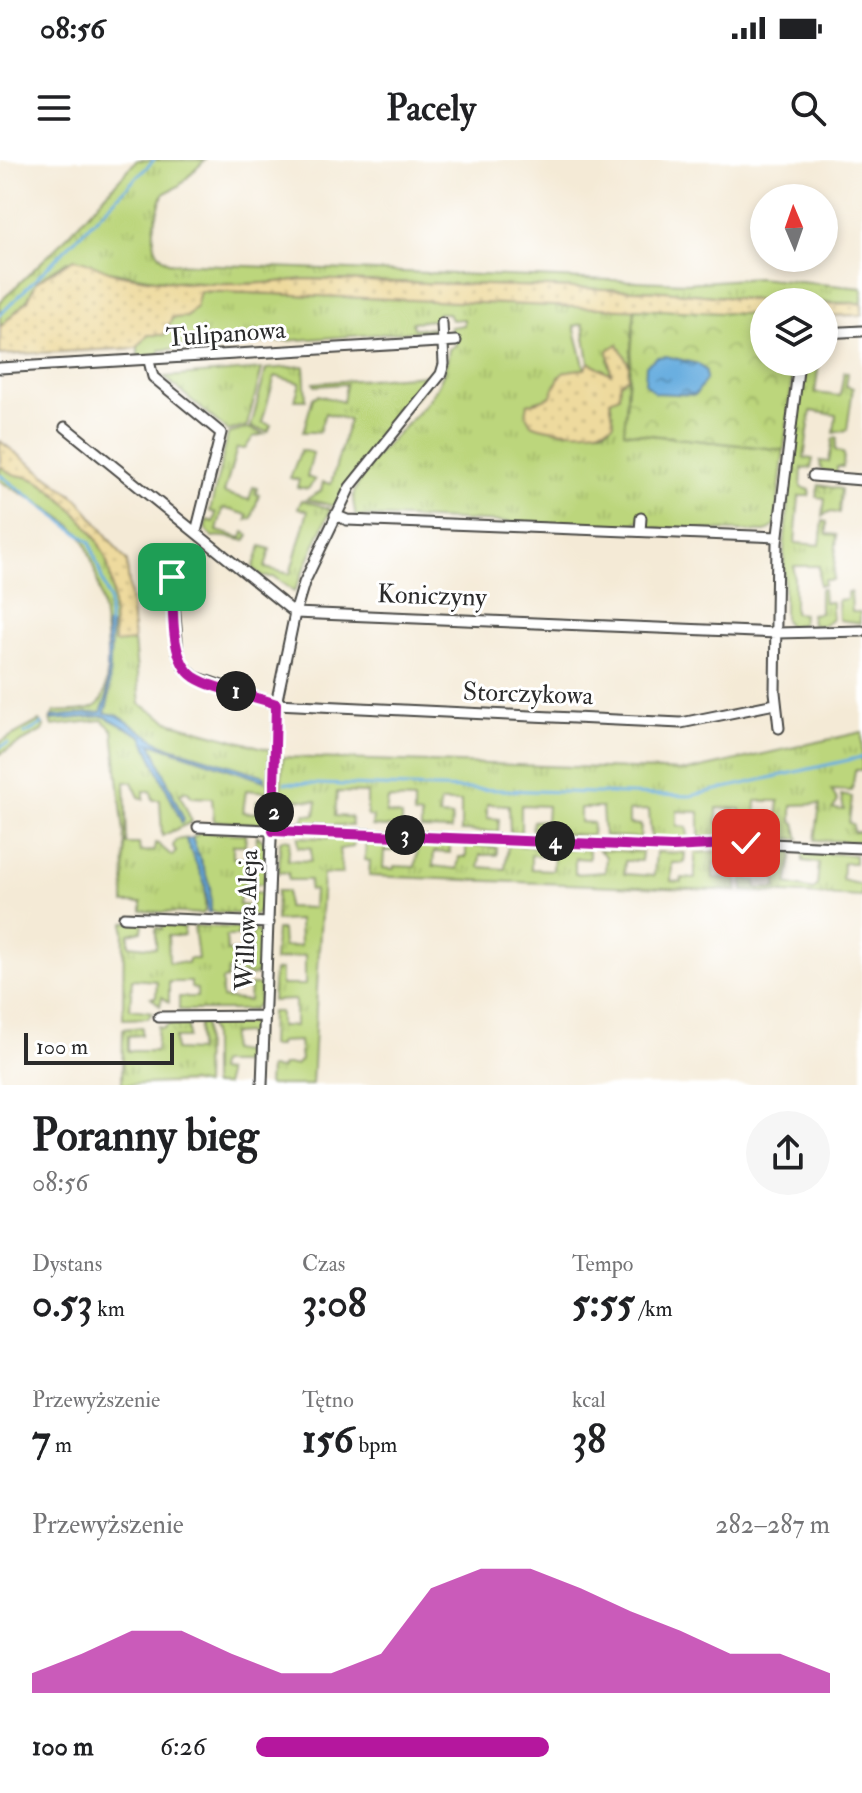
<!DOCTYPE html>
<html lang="pl">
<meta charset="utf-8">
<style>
body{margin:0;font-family:"IM FELL Double Pica",serif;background:#f6f6f6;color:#202124;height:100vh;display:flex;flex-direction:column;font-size:30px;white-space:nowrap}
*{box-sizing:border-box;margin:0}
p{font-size:26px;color:#757577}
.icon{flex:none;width:44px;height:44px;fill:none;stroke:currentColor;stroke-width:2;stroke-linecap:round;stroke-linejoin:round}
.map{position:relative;height:925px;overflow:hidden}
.sheet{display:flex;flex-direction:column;background:#fff;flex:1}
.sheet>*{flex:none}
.needle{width:52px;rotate:358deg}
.controls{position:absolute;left:750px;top:24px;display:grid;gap:16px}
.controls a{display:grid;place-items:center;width:88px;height:88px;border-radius:50%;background:#fff;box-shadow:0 4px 12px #0003;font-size:40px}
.scale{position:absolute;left:24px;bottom:20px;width:150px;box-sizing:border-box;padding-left:8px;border:4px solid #2b2b2b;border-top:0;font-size:22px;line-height:28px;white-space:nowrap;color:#2b2b2b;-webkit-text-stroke:6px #fff;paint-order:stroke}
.pin{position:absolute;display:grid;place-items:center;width:68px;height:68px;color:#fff;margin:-34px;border-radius:16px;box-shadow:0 4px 12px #0006}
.km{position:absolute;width:40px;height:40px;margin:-20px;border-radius:50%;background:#222;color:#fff;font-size:22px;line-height:40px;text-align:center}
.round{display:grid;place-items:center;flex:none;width:84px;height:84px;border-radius:42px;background:#f6f6f6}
.summary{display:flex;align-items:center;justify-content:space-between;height:136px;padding:0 32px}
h1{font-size:44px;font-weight:800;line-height:60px}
.figures{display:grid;grid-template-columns:repeat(3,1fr);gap:12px;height:136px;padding:8px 32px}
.figures div{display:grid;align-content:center}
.figures b{font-size:40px;font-weight:800}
.figures small{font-size:22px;font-weight:400}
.figures p{font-size:22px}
.chart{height:224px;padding:16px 32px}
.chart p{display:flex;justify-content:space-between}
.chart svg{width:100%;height:144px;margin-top:8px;fill:#b5179e;opacity:.7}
ul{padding:0 32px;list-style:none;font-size:26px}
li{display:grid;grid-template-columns:128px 96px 1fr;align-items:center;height:60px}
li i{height:20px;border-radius:10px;background:#b5179e}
.status{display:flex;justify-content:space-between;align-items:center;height:56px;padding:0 40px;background:#fff;direction:ltr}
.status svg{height:22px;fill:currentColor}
header{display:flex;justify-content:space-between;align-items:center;height:104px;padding:0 32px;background:#fff;font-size:36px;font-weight:800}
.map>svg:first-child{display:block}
.grass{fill:url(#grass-tufts);stroke:#748054;stroke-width:2}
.sand{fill:url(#sand-dots);stroke:#8c8264;stroke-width:2}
.park{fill:url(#park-crowns);stroke:#748054;stroke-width:2}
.water{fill:url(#water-ripples);stroke:#4a6d86;stroke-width:2}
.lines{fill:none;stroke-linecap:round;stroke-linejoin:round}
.stream{stroke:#6aafe0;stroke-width:3}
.street-casing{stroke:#494845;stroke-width:13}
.street{stroke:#fff;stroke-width:9}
.route-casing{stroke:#fff;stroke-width:16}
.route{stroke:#b5179e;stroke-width:10}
.labels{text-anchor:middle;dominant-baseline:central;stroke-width:6;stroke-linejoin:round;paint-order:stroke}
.street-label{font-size:26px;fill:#2b2b2b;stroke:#fff}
</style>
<div class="status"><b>08:56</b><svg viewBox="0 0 49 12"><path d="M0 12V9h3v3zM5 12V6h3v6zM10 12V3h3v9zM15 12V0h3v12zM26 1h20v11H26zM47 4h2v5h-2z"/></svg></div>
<header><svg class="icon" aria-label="menu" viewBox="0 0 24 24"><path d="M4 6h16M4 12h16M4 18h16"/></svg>Pacely<svg class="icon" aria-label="search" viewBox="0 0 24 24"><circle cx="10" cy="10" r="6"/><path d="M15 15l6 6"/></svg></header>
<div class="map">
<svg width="862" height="925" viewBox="0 0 862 925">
<defs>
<pattern id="grass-tufts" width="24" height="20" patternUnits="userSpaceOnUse" patternTransform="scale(2)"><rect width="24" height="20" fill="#bcd67c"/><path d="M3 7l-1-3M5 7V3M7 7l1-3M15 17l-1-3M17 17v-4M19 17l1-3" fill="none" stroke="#a2b86b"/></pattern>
<pattern id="sand-dots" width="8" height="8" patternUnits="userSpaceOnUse" patternTransform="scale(2)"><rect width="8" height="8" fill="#eeda9e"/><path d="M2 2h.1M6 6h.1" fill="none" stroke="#cb8" stroke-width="1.8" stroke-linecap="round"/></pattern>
<pattern id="park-crowns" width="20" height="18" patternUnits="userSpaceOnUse" patternTransform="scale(2)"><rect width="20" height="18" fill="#bcd67c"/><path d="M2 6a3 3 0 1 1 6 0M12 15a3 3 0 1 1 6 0" fill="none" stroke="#a2b86b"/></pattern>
<pattern id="water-ripples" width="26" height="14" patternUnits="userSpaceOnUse" patternTransform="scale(2)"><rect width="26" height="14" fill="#6aafe0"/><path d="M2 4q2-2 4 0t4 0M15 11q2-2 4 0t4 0" fill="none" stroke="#578fb6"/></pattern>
</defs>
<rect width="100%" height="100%" fill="#fff"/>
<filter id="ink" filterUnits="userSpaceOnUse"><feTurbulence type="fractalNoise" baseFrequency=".0125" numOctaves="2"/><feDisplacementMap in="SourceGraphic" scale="16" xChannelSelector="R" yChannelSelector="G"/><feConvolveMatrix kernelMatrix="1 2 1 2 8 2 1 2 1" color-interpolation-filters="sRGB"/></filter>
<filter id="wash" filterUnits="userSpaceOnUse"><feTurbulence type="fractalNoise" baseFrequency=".006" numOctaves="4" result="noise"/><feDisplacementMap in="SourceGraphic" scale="32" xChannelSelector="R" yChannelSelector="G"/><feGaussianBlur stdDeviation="1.8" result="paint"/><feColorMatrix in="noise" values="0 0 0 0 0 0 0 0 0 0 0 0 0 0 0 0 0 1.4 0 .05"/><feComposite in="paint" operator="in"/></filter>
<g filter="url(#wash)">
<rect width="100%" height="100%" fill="#f4ead6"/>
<path class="grass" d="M137,0H205L179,26L163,34C156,57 143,89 170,103L687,123L757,118L862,128V143L775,142L663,131L304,119C225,130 144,122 67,101L47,114L32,130L28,139L0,167V142L59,85Z
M200,131L635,149L629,205L624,197L608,199L611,214L589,202L583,164L574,166L585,209L577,210L550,237L528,244L561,271L605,270L614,263L610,239L623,218L628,217L625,272L784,290L775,366L765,372L651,368L641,359L630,367L355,356C356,348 351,342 354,333C374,276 443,255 449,189L456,185L450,167L464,165V159L451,160L448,153H438L434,160L412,162L413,168H435L439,176L436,179L434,170L160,190L159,197L138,198V185L148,175H164L172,158L191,152Z
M805,202H819L815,233L840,236L844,212L848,213L846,226L853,228L847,270L834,273L836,255L811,251L804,298L813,299L811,308L802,309L801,327L810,330L809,336H799L795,383L820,385L823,361L827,362V374L837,375L833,420H824V425H819V406H794V453L803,454L802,464L789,466L784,460V384Z
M304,206L306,240H295L300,223L275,216L262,262L271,265L268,272L251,267L266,209Z
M262,209L247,266L228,271L164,217Z
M426,215L427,225L394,260L333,346L307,339L321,331L323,322L331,324L349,260L325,253L319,272H303L313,238L318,235L343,242L346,224L315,226L314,223Z
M248,268L264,274L253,277L245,289L237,288L224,333L249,340L253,327L257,328L256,334L259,335L252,358L247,360L248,355L223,348L217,371L242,378L244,372L249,375L245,381C239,379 219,375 212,377L205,368L207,360L214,362L216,353L210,351L228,274Z
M833,278H837L835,290L844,294L843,307H837V313L821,310L820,301L829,302Z
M301,290L313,293L307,317L315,320L308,329L297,327L299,320L290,318Z
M0,306C18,319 17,313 33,319C47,324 63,340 73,350C117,395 112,423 114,482L134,481L140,544L172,563L271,590L269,632L246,630L243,652L256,653L257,640L268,641L266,656L259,664L214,661L212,638L192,637L187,631L180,634L192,662L162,676L160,640H153L151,631H144V639L139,637L132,622H125L127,684H139L140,692L154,691L155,683L158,684L172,696L176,692L173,686L176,680L188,678L205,724V751L202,754L142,751V743H124L125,684L113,570L102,560L52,566L50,560L54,552C67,550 91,554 100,542C118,517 99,392 77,371C57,351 24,336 0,321Z
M819,325L841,329L839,353L829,352L823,356L825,338L816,337Z
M302,340L331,349L294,432L274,417H263L253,408L261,386L270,389L265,408L290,414L308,351L298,348Z
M820,429H823L824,442H832V458L825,465H812L811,454L820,453Z
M847,432H851L852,452H860V463L839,460L838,440L847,439Z
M39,561L44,566L42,571L0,594V582Z
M862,572V610H855L852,631L831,630L838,641L833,649L844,650L841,635L852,637L849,663L853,664V672H862V682L815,680L820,644L792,645V662L795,663L799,679L775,678L779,641H756L755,670H760V677L745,676L746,665L740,664V649L717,648V663L730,664L731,677L699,678V652L677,651V666L687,667L688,679L651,678L649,650L629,651V664L641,665L640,678L604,676L602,648H580V662L593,663L592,675L532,673L533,661L546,660L547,646L521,645V673H510L509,645L487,644V658L499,659L498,672L461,671V642H440L439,656L452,657L451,670L421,669V656L414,655V640L388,639L386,653L402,656V668L372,666L373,657L367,656V633L337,632L335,656L351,657L352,666L301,664L305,654L315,655L317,641L293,639L291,663L279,656L283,597L688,611Z
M202,672L246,674L245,685H233V698H255L257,675L266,684L264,724L242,723L239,745L252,746L253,732L264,733L263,748L255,755L211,752L210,726L192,678Z
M298,677L354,679L353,687L339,689L342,714H323L312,925H268L269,908L282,909V905H296L301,900L299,881L279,882V886H270L271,852H280V866H295V840L272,841L274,811L281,810V825H305V795L274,801L276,770H282L283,787L300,786L299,760L276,761L277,731H287V747L313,748L314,730H309L310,720H289L288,713L279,712L280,682L283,679L290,680L288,700L311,701V688L298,687Z
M366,679L400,684L398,691H384L383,708L394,709V706L415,707L419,682L450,683V693L434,692L433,706L457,709L459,697H466V684L497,688V695H480L479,707L505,709L508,685L539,687L542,696L531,695V709L553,710L554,694H561V688L589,689V699L575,698V714L605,712L606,697L599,690L642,692L641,701H625L624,714L654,716L656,692L685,693L684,703H672L671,721L681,722L682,718L695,719V693L727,691V703H714L713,718L737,719V731L369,716L370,701L365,700Z
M745,689H752L748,720L756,721L757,728H776L777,700L764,699V690L793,692L787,724L813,730L817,726L819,703L803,701V692L855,695V703H843L842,720L862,725V737L743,731Z
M124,762L143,763L142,771L129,774V785L156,788V767L162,769V764L184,768V776H168L169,802L188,803L189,799H198L194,766L238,768V776H226L227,791H251L252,769H255L262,777L260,812L252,816L228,810L227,819L222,820V838L249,841L250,825H260L259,843L252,850H179V837H197V829L191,828V822H169V842L162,837L160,846L151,837H156L157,821L132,819L130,849L153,852L148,858L123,859Z
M208,862L251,863L257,869V881L247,882V873L231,874L230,890L256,894V903H219L218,911L226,912V925H212V873Z
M199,863H205L204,925L191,922L122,925L123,869L142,867V875L128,876V891H156L158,866L162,869L170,864H188V878H175V890L198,891Z"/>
<path class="sand" d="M74,99C92,101 105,112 122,115C180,126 245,127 304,119L663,131L775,142H764V155L200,131L196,147L187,157L172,158L164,175H148L137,188L0,195V167L28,140L37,121Z
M862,143V155L824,156V144Z
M618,184L629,205L628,217L620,223L619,236L610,240L614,263C598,276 550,272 531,264L526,255L528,244L550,237C562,213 557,210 585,209L589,202L611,214L608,190Z
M0,281L79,340L127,402L134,481L114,483C112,423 117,395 73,350C63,340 47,324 33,319C17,313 18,319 0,306Z"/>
<path class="park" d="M635,149L764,155V202H794L784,290L624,272Z"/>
<path class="water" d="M666,196L698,204L706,211V220L695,235L655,233L645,223L646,205L657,197Z
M107,465L111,466L109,538L105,553L117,555L163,585L265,616V621L151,583L184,660L182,663L142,576L104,556L52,560L51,557L101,552L107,537Z
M192,678L210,726L211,752L208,753L205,724L186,680Z"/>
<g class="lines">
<path class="stream" d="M0,155L154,0
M0,315L90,382L109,440V467
M25,574L42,564
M0,587L8,583
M285,623L690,636L862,597"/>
</g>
</g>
<g filter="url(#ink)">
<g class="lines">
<defs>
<path id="street" d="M824,173L862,171
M149,201L153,217L221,273L196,372
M0,208L456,181
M65,267L295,453L777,473L862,471
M813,316L862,320
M335,355L347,360L778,377
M640,371L641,358
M172,417L178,493L183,506L195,517L276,544L681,563L775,544
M779,568L775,532L777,383L799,202
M198,667L672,687L746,683L862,688
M124,757L269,763
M159,857L265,856
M262,925L276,544L295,453L304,423L350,327L441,214L444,204L442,163"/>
</defs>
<use href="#street" class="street-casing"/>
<use href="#street" class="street"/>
</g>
</g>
<g class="lines" filter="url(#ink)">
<defs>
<path id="route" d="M172,417C174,444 168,499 194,517C216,531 251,534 276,544L273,671L672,687L746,683"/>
</defs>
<use href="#route" class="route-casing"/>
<use href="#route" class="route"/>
</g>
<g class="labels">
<g class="street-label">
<text transform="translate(226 174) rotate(-4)">Tulipanowa</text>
<text transform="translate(432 436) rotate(2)">Koniczyny</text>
<text transform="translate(528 534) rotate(2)">Storczykowa</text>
<text transform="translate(247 760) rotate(-88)">Willowa Aleja</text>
</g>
</g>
</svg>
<div class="controls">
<a><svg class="needle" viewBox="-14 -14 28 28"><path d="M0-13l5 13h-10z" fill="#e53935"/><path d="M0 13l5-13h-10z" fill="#757577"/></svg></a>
<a><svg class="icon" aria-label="layers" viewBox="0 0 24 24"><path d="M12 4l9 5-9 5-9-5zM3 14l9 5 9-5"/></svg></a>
</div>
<div class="scale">100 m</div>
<div class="pin" style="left:172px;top:417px;background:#1e9e55"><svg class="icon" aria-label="arrive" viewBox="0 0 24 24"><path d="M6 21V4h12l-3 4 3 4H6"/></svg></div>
<div class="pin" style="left:746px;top:683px;background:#d93025"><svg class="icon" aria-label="check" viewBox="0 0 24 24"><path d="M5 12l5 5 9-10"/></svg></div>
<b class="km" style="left:236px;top:531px">1</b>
<b class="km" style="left:274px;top:652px">2</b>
<b class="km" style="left:405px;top:675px">3</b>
<b class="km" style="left:555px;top:681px">4</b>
</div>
<section class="sheet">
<div class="summary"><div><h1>Poranny bieg</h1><p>08:56</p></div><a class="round"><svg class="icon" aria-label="share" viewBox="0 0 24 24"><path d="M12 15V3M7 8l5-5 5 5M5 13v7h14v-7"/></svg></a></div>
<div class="figures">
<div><p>Dystans</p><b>0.53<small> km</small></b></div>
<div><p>Czas</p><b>3:08</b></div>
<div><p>Tempo</p><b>5:55<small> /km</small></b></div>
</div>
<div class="figures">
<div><p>Przewyższenie</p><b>7<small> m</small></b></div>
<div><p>Tętno</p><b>156<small> bpm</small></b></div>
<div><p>kcal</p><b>38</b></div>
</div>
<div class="chart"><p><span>Przewyższenie</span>282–287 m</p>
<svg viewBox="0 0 160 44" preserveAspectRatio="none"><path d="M0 44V38L10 32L20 25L30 25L40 32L50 38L60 38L70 32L80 12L90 6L100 6L110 12L120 19L130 25L140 32L150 32L160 38V44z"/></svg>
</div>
<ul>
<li><b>100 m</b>6:26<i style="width:51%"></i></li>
</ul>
</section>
